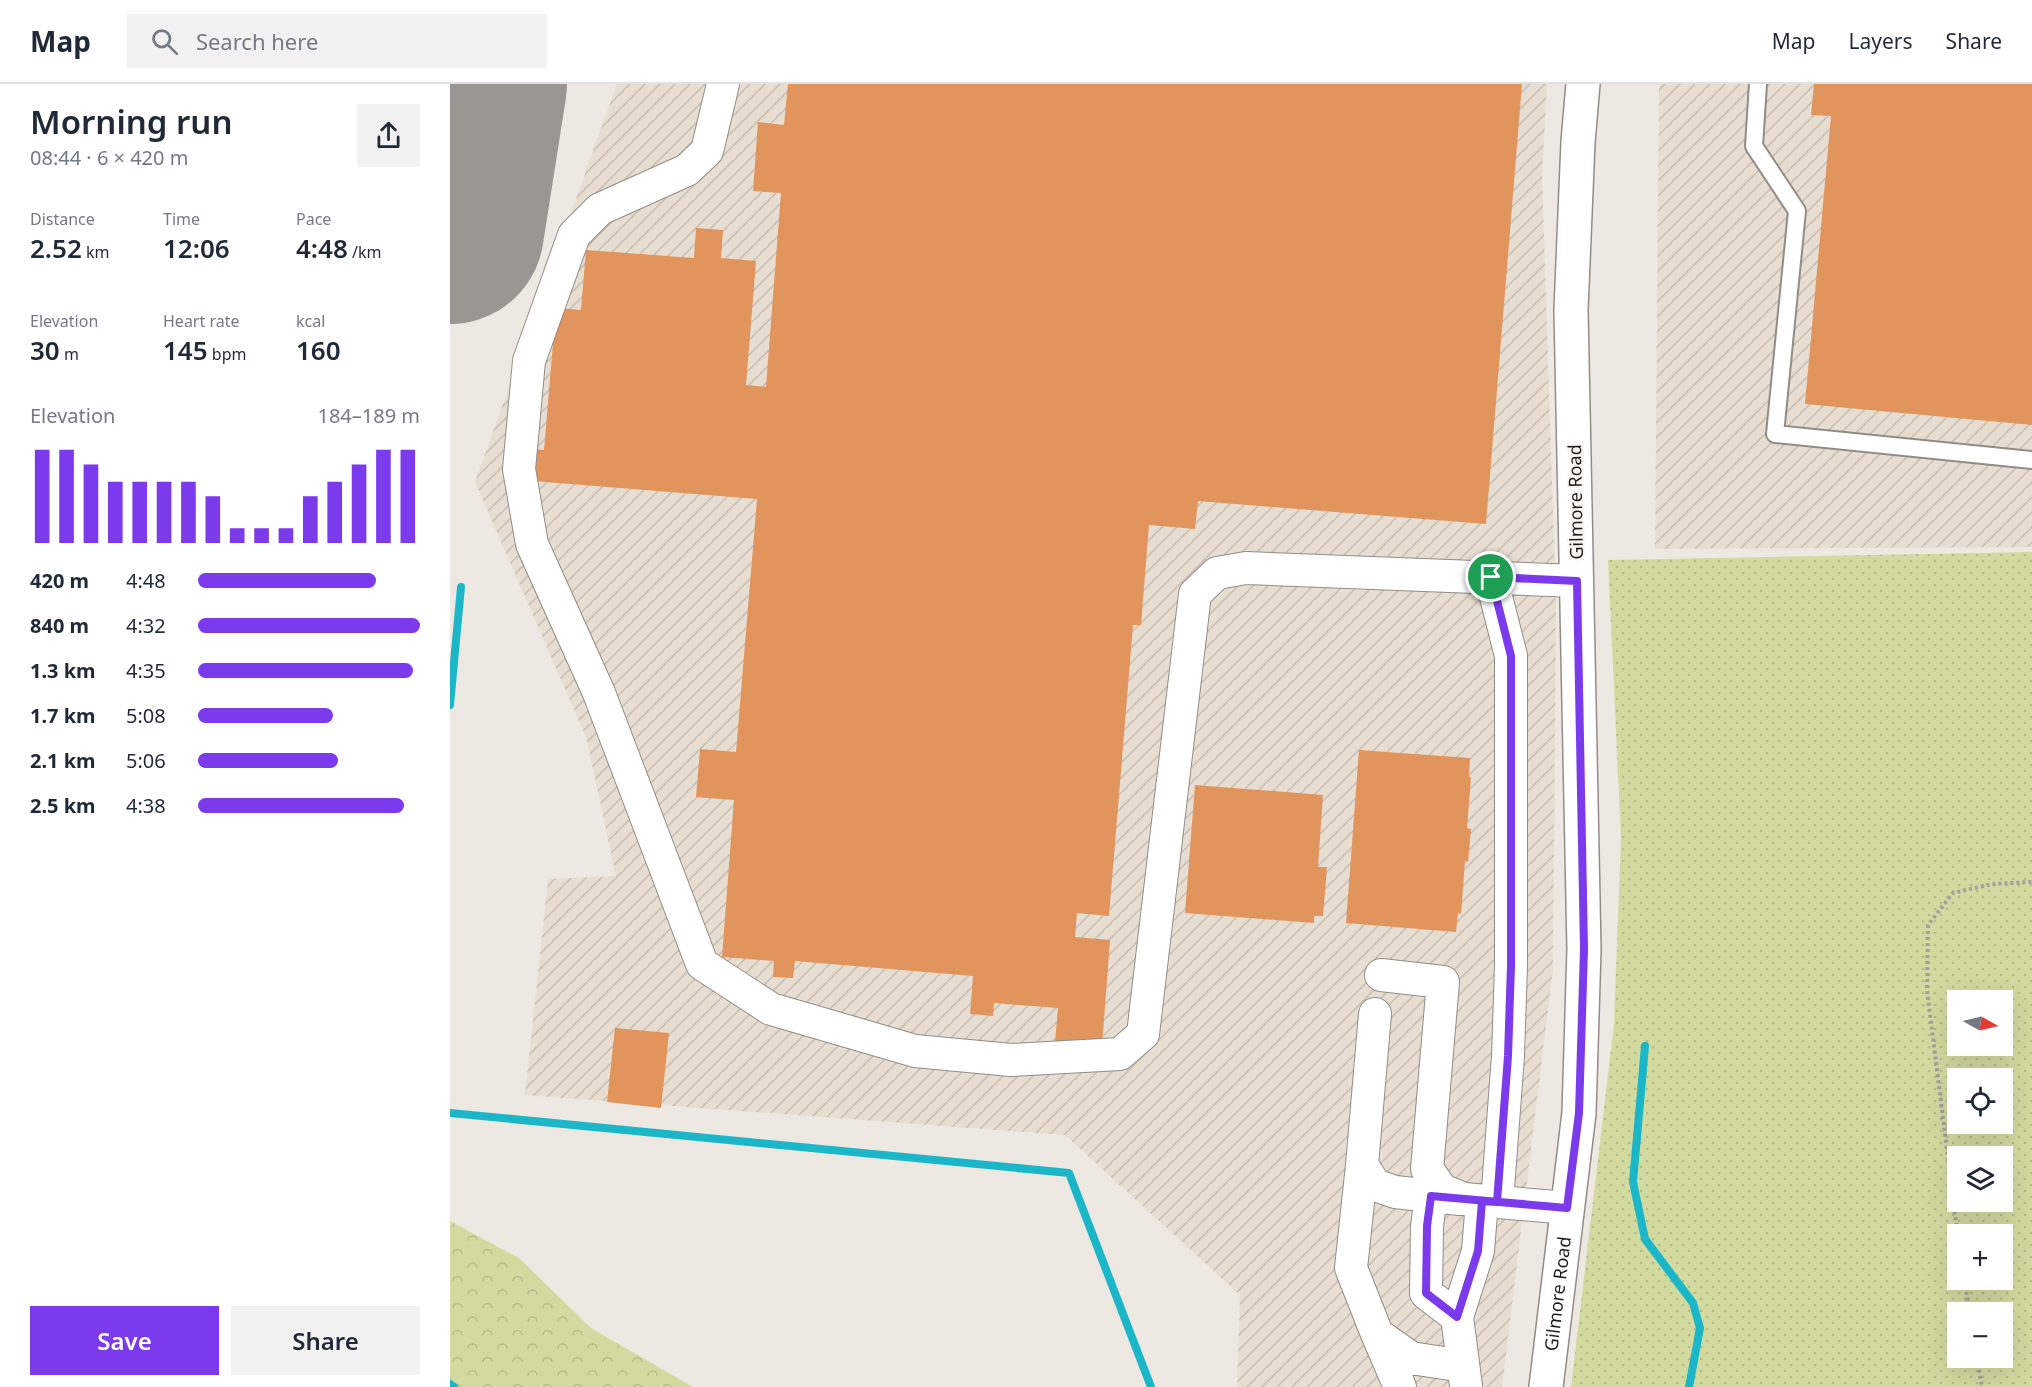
<!DOCTYPE html>
<meta charset="utf-8">
<style>
body{margin:0;font-family:"Noto Sans",sans-serif;background:#f2f2f3;color:#1f2937;height:100vh;display:flex;flex-direction:column;font-size:22px;white-space:nowrap}
*{box-sizing:border-box;margin:0}
p{font-size:20px;color:#747a83}
.icon{flex:none;width:33px;height:33px;fill:none;stroke:currentColor;stroke-width:2;stroke-linecap:round;stroke-linejoin:round}
.map{position:relative;flex:1;overflow:hidden}
.side{display:flex;flex-direction:column;background:#fff;width:450px}
.side>*{flex:none}
.needle{width:39px;rotate:98deg}
.controls{position:absolute;left:1497px;top:906px;display:grid;gap:12px}
.controls a{display:grid;place-items:center;width:66px;height:66px;border-radius:0px;background:#fff;box-shadow:0 6px 24px #0002;font-size:30px}
.pin{position:absolute;display:grid;place-items:center;width:51px;height:51px;color:#fff;margin:-26px;border:3px solid #fff;border-radius:50%;box-shadow:0 2px 6px #0007}
.round{display:grid;place-items:center;flex:none;width:63px;height:63px;border-radius:0px;background:#f2f2f3}
.overview{display:flex;align-items:center;justify-content:space-between;height:102px;padding:0 30px}
h1{font-size:33px;font-weight:600;line-height:45px}
.metrics{display:grid;grid-template-columns:repeat(3,1fr);gap:9px;height:102px;padding:6px 30px}
.metrics div{display:grid;align-content:center}
.metrics b{font-size:26px;font-weight:600}
.metrics small{font-size:16px;font-weight:400}
.metrics p{font-size:16px}
.chart{height:168px;padding:12px 30px}
.chart p{display:flex;justify-content:space-between}
.chart svg{width:100%;height:108px;margin-top:6px;stroke:#7c3aed;stroke-width:6}
.cta{display:flex;gap:12px;margin-top:auto;padding:12px 30px}
.cta a{flex:1;height:69px;border-radius:0px;background:#7c3aed;color:#fff;font-size:24px;font-weight:600;line-height:69px;text-align:center}
.cta a+a{background:#f2f2f3;color:#1f2937}
ul{padding:0 30px;list-style:none;font-size:20px}
li{display:grid;grid-template-columns:96px 72px 1fr;align-items:center;height:45px}
li i{height:15px;border-radius:8px;background:#7c3aed}
header{display:flex;align-items:center;gap:36px;box-sizing:border-box;height:84px;padding:0 30px;background:#fff;border-bottom:2px solid #e0e1e3}
header strong{font-size:28px}
nav{display:flex;gap:33px;margin-inline-start:auto;font-size:21px}
.search{width:420px;height:54px;background:#f2f2f3;display:flex;align-items:center;gap:15px;box-sizing:border-box;padding:0 21px;border-radius:0px;color:#747a83;font-size:22px}
main{display:flex;flex:1;min-height:0}
.map>svg:first-child{display:block}
.industrial{fill:url(#industrial-furrows)}
.grass{fill:url(#grass-dots);fill-rule:evenodd}
.forest{fill:url(#forest-crowns)}
.lines{fill:none;stroke-linecap:round;stroke-linejoin:round}
.stream{stroke:#1bb7c8;stroke-width:8}
.runway{stroke:#9a9692;stroke-width:188}
.building{fill:#e2945d}
.lane-casing{stroke:#928c87;stroke-width:20}
.street-casing{stroke:#928c87;stroke-width:34}
.secondary-casing{stroke:#928c87;stroke-width:36}
.path{stroke:#a5a09c;stroke-width:4;stroke-dasharray:3 3;stroke-linecap:butt}
.lane{stroke:#fff;stroke-width:16}
.street{stroke:#fff;stroke-width:32}
.secondary{stroke:#fff;stroke-width:33}
.route-casing{stroke:#fff;stroke-width:12}
.route{stroke:#7c3aed;stroke-width:8}
.labels{text-anchor:middle;dominant-baseline:central;stroke-width:4.5;stroke-linejoin:round;paint-order:stroke}
.street-label{font-size:18px;fill:#201e1c;stroke:#fbf6ef}
</style>
<header>
<strong>Map</strong>
<div class="search"><svg class="icon" aria-label="search" viewBox="0 0 24 24"><circle cx="10" cy="10" r="6"/><path d="M15 15l6 6"/></svg>Search here</div>
<nav><a>Map</a><a>Layers</a><a>Share</a></nav>
</header>
<main>
<section class="side">
<div class="overview"><div><h1>Morning run</h1><p>08:44 · 6 × 420 m</p></div><a class="round"><svg class="icon" aria-label="share" viewBox="0 0 24 24"><path d="M12 15V3M7 8l5-5 5 5M5 13v7h14v-7"/></svg></a></div>
<div class="metrics">
<div><p>Distance</p><b>2.52<small> km</small></b></div>
<div><p>Time</p><b>12:06</b></div>
<div><p>Pace</p><b>4:48<small> /km</small></b></div>
</div>
<div class="metrics">
<div><p>Elevation</p><b>30<small> m</small></b></div>
<div><p>Heart rate</p><b>145<small> bpm</small></b></div>
<div><p>kcal</p><b>160</b></div>
</div>
<div class="chart"><p><span>Elevation</span>184–189 m</p>
<svg viewBox="0 0 160 44" preserveAspectRatio="none"><path d="M5 44V6M15 44V6M25 44V12M35 44V19M45 44V19M55 44V19M65 44V19M75 44V25M85 44V38M95 44V38M105 44V38M115 44V25M125 44V19M135 44V12M145 44V6M155 44V6"/></svg>
</div>
<ul>
<li><b>420 m</b>4:48<i style="width:80%"></i></li>
<li><b>840 m</b>4:32<i style="width:100%"></i></li>
<li><b>1.3 km</b>4:35<i style="width:97%"></i></li>
<li><b>1.7 km</b>5:08<i style="width:61%"></i></li>
<li><b>2.1 km</b>5:06<i style="width:63%"></i></li>
<li><b>2.5 km</b>4:38<i style="width:93%"></i></li>
</ul>
<div class="cta"><a>Save</a><a>Share</a></div>
</section>
<div class="map">
<svg width="1582" height="1303" viewBox="0 0 1582 1303">
<defs>
<pattern id="industrial-furrows" width="10" height="10" patternUnits="userSpaceOnUse" patternTransform="scale(1.5)"><rect width="10" height="10" fill="#e8ddd1"/><path d="M-1 1l2-2M0 10L10 0M9 11l2-2" fill="none" stroke="#c7bdb3"/></pattern>
<pattern id="grass-dots" width="8" height="8" patternUnits="userSpaceOnUse" patternTransform="scale(1.5)"><rect width="8" height="8" fill="#d3daa0"/><path d="M2 2h.1M6 6h.1" fill="none" stroke="#b5bb89" stroke-width="1.8" stroke-linecap="round"/></pattern>
<pattern id="forest-crowns" width="20" height="18" patternUnits="userSpaceOnUse" patternTransform="scale(1.5)"><rect width="20" height="18" fill="#d3daa0"/><path d="M2 6a3 3 0 1 1 6 0M12 15a3 3 0 1 1 6 0" fill="none" stroke="#b5bb89"/></pattern>
</defs>
<rect width="100%" height="100%" fill="#eee8e2"/>
<path class="industrial" d="M167,0H1097L1092,90L1106,522L1103,884L1052,1303H787L790,1211L615,1051L75,1011L98,795L166,792L136,653L25,398Z
M1209,0H1582V463L1205,465Z"/>
<path class="grass" d="M1582,468V1303H1121L1164,940L1171,754L1158,476ZM1508,916H1552V962H1508ZM1508,994H1552V1040H1508ZM1508,1072H1552V1118H1508ZM1508,1150H1552V1196H1508ZM1508,1228H1552V1274H1508Z"/>
<path class="forest" d="M0,1137L69,1174L141,1244L243,1303H0Z"/>
<g class="lines">
<path class="stream" d="M0,621L11,503
M1195,962L1183,1098L1195,1155L1243,1219L1250,1244L1239,1303
M0,1029L619,1089L701,1303
M0,1300L4,1303"/>
<path class="runway" d="M0,146L23,0"/>
</g>
<path class="building" d="M338,0H1072L1036,440L748,417L745,445L699,441L691,541H683L659,832L627,829L625,853L660,856L652,962L605,958L608,924L544,919L543,932L520,930L523,892L345,877L343,894L323,893L324,877L272,873L284,716L246,713L250,665L286,668L307,415L83,397L85,365L94,366L106,224L131,226L136,166L244,174L246,144L273,146L271,174L306,177L296,301L316,303L331,109L303,107L308,38L334,41Z
M1364,0H1582V341L1355,320L1381,32L1361,31Z
M909,666L1020,674L1019,693H1021L1017,744L1021,745L1018,778L1015,777L1011,830L1008,829L1006,848L896,839Z
M745,701L873,711L868,783H877L873,832H864V839L735,829Z
M165,944L219,949L211,1024L157,1018Z"/>
<g class="lines">
<defs>
<path id="lane" d="M1308,0L1304,62L1347,127L1325,350L1582,376"/>
<path id="street" d="M273,0L257,67L237,86L150,125L124,151L79,277L69,385L82,460L149,609L252,880L321,925L465,967L561,976L670,970L693,950L745,510L767,489L796,484L1127,497
M1041,493L1061,572V881L1058,972L1047,1118
M931,891L993,898L977,1085L992,1106L1014,1115L1117,1124
M925,930L912,1081L925,1101L945,1108L1010,1115
M912,1081L901,1184L927,1250L961,1274L1013,1282
M981,1112L977,1142L976,1209L1007,1233
M927,1250L950,1303
M1016,1302L1007,1233L1028,1167L1032,1117"/>
<g id="secondary">
<path id="s1" d="M1096,1303L1129,1029L1134,865L1121,226L1128,58L1133,0"/>
</g>
</defs>
<use href="#lane" class="lane-casing"/>
<use href="#street" class="street-casing"/>
<use href="#secondary" class="secondary-casing"/>
<path class="path" d="M1508,1154L1477,906L1478,841L1503,809L1542,800L1582,798
M1514,1196L1520,1228
M1527,1274L1532,1303"/>
<use href="#lane" class="lane"/>
<use href="#street" class="street"/>
<use href="#secondary" class="secondary"/>
</g>
<g class="lines">
<defs>
<path id="route" d="M1041,493L1061,572V881L1058,972L1047,1118L1032,1117L1028,1167L1007,1233L976,1209L977,1142L981,1112C1026,1116 1072,1120 1117,1124L1129,1029L1134,865L1127,497L1041,493"/>
</defs>
<use href="#route" class="route-casing"/>
<use href="#route" class="route"/>
</g>
<g class="labels">
<g class="street-label">
<text transform="translate(1125 418) rotate(-91)">Gilmore Road</text>
<text stroke="none"><textPath href="#s1" startOffset="94">Gilmore Road</textPath></text>
</g>
</g>
</svg>
<div class="controls">
<a><svg class="needle" viewBox="-14 -14 28 28"><path d="M0-13l5 13h-10z" fill="#e53935"/><path d="M0 13l5-13h-10z" fill="#747a83"/></svg></a>
<a><svg class="icon" aria-label="locate" viewBox="0 0 24 24"><circle cx="12" cy="12" r="6"/><path d="M12 2v4M12 18v4M2 12h4M18 12h4"/></svg></a>
<a><svg class="icon" aria-label="layers" viewBox="0 0 24 24"><path d="M12 4l9 5-9 5-9-5zM3 14l9 5 9-5"/></svg></a>
<a>+</a>
<a>−</a>
</div>
<div class="pin" style="left:1041px;top:493px;background:#1e9e55"><svg class="icon" aria-label="arrive" viewBox="0 0 24 24"><path d="M6 21V4h12l-3 4 3 4H6"/></svg></div>
</div>
</main>
